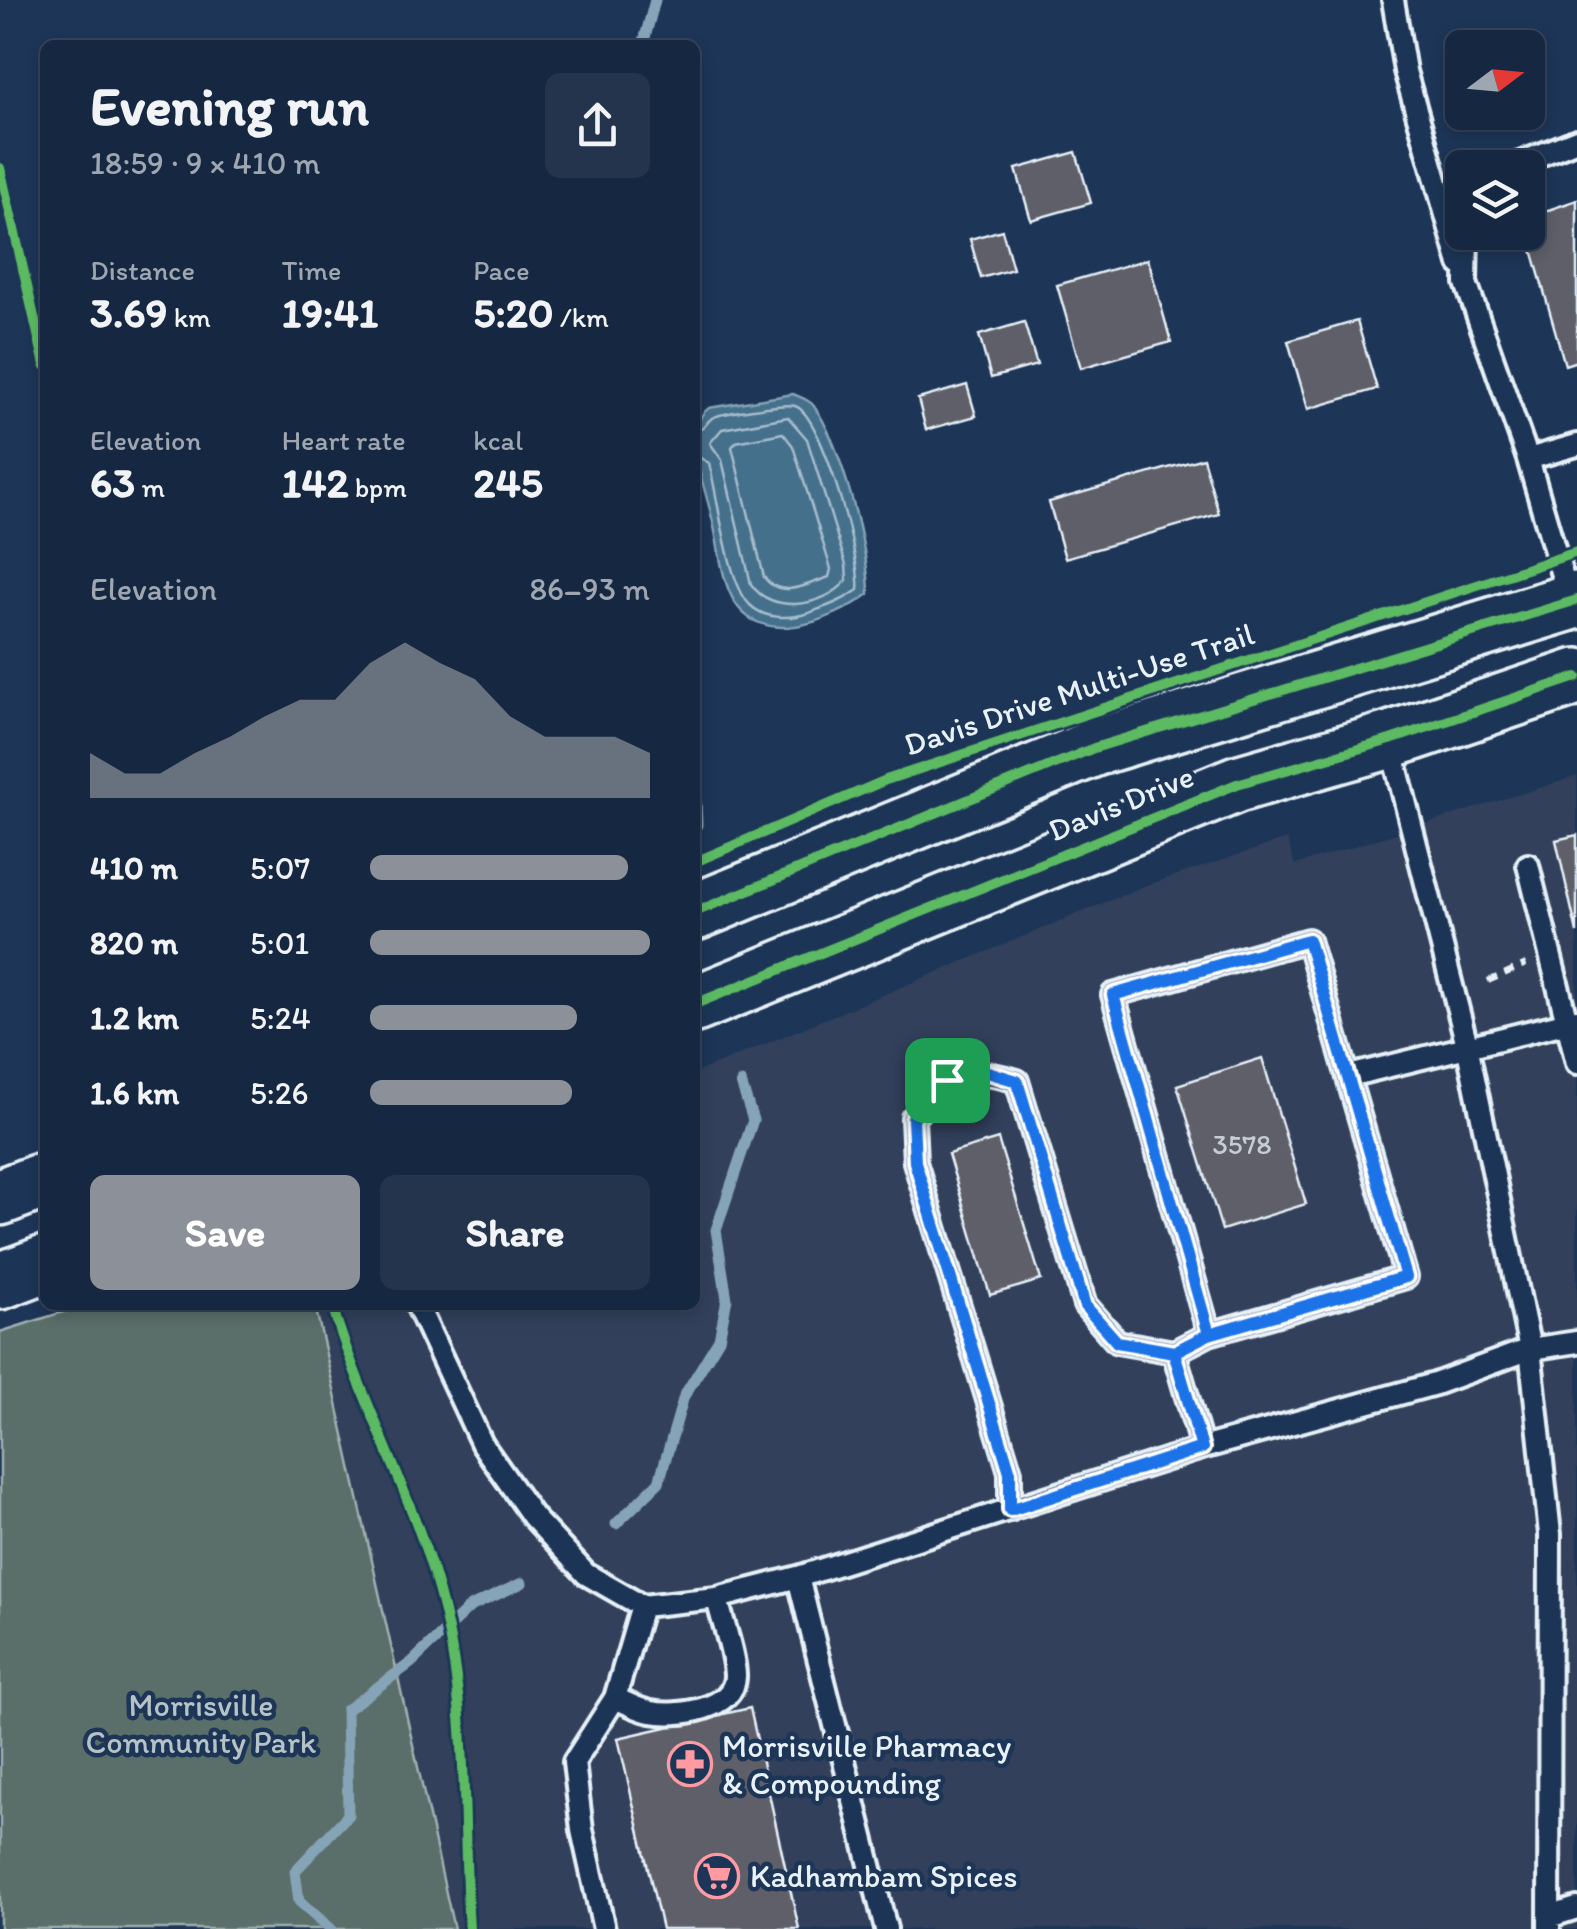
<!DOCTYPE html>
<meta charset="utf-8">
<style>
body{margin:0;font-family:Itim,sans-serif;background:#23344c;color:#f1f3f6;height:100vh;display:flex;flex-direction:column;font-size:38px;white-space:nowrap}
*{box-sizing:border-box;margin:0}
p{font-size:32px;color:#9ea6b1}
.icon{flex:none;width:55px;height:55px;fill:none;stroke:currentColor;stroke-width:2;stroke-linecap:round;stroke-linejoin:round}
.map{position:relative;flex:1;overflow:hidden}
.details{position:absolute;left:40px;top:40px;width:660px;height:1270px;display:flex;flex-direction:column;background:#162841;border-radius:15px;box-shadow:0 5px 15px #0003,0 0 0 2px #35445a}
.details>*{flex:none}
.needle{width:65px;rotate:74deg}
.controls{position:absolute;left:1445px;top:30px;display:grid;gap:20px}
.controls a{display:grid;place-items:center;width:100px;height:100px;border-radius:15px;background:#162841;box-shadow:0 5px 15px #0003,0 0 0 2px #35445a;font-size:50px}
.pin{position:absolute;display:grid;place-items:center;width:85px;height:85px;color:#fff;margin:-42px;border-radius:20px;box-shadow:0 5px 15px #0006}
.round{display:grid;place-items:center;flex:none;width:105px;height:105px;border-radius:15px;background:#23344c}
.head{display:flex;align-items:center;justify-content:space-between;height:170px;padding:0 50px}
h1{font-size:55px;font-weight:700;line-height:75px}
.stats{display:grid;grid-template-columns:repeat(3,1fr);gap:15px;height:170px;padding:10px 50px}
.stats div{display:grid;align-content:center}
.stats b{font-size:42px;font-weight:700}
.stats small{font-size:28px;font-weight:400}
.stats p{font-size:28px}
.chart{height:280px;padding:20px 50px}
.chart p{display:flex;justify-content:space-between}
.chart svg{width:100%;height:180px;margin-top:10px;fill:#8c9099;opacity:.7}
.primary-button{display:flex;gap:20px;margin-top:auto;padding:20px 50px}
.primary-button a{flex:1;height:115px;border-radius:15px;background:#8c9099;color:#fff;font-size:40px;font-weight:700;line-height:115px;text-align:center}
.primary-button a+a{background:#23344c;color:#f1f3f6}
ul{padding:0 50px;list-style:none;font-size:32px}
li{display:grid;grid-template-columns:160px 120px 1fr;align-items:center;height:75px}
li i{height:25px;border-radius:12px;background:#8c9099}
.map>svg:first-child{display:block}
.built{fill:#31415c}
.green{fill:#5a6e6a;stroke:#a1b0b1;stroke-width:2.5}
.water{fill:#45708c;stroke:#86a4b7;stroke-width:2.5}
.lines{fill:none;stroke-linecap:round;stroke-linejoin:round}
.shore{stroke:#a7bdcd;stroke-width:2.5}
.stream{stroke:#86a4b7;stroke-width:11}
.building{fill:#5f5e69;stroke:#e8f1f8;stroke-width:2.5}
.service-casing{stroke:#e8f1f8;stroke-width:28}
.primary-casing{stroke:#e8f1f8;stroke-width:62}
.path{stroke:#e8f1f8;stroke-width:6;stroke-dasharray:10 8;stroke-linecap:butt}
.service{stroke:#1d3557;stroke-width:20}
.primary{stroke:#1d3557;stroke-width:55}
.cycleway-casing{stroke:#1d3557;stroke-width:16}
.cycleway{stroke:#5cba63;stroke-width:10}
.route-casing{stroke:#fff;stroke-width:20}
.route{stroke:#1a73e8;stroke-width:12}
.labels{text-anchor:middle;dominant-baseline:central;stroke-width:9;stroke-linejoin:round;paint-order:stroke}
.number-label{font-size:28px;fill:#c6ccd4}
.street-label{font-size:32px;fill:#e8f1f8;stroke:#1d3557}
.park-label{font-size:32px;fill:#b6c3c6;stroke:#1d3557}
.poi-label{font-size:32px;fill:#e8f1f8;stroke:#1d3557;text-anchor:start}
</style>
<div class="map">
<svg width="1577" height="1929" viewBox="0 0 1577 1929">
<rect width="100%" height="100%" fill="#1d3557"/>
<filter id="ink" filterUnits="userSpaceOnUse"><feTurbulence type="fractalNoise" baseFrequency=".01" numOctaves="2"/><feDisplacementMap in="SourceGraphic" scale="20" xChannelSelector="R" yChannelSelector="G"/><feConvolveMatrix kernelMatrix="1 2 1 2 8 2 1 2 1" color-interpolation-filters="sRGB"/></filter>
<g filter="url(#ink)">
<path class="built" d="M1577,776V1929H454L315,1305H695V1073L1144,886L1287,839L1295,865Z"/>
<path class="green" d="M85,1305H315L454,1929H0V1332Z"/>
<path class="water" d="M793,394C800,397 808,399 813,405C840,440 869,550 869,594C831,622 755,652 730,593C720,571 718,541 712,518C706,491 691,454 697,427C699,418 702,413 709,408Z"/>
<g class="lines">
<path class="shore" d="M788,417L807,439L846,565L847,580C825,607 771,615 751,584L722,460L710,443L722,429Z
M695,430C707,429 704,424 712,418C719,413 787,403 795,406C822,413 862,563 858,590C843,601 827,606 809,613C791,619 765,620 750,605C727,582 718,496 709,463L695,455
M783,433L793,446L831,569L829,577C808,584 780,600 764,577L732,447L736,442Z"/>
<path class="stream" d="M643,45L655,0
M695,776L697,825
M616,1524L659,1482L684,1396L719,1339L727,1299L716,1230L753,1120L741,1083
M331,1929L299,1901L295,1871L348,1815L346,1710L411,1663L470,1607L522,1583"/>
</g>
<path class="building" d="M1076,152L1091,203L1031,220L1016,169Z
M1577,200V361L1565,365L1527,232L1528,217Z
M1002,230L1013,269L981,278L970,239Z
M1148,259L1171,342L1081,368L1057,285Z
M1357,321L1377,389L1308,409L1288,341Z
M1024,322L1037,365L991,378L979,335Z
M967,385L976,416L926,430L918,399Z
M1203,458L1219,514L1065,558L1049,502Z
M1577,835V933L1556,840Z
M1262,1058L1306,1204L1222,1230L1177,1085Z
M998,1139L1041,1280L990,1295L948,1154Z
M750,1708L799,1929H662L618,1738Z"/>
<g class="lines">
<defs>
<path id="service" d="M1393,0L1405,71L1460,264
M1508,168L1577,140
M1467,232L1466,283L1528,459L1569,599
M1528,459L1577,445
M1390,742L1467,1045L1530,1349L1550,1534L1549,1929
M1528,865L1577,1063
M1349,1076L1577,1020
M417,1305L482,1444L533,1517L586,1574L642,1606L717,1598L798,1577L1202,1448L1435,1384L1530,1349L1577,1342
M1202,1448L1174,1352L1209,1334L1406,1277L1308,940L1113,995L1209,1334
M1010,1510V1472L915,1162L913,1118C950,1076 961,1064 1017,1081L1085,1305L1117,1342L1174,1352
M798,1577L886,1929
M615,1698C627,1703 639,1710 651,1712C677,1717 736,1710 735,1675C734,1650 722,1622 717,1598
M1549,1917L1577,1908
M604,1929L582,1830L574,1762L615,1698L642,1606"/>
<path id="primary" d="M695,912L1094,748L1577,600
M695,1004L1237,784L1390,740L1577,677
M0,1197L45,1180
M0,1281L45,1264"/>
</defs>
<use href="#service" class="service-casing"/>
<use href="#primary" class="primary-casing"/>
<path class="path" d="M1488,981L1526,964"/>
<use href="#service" class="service"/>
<use href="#primary" class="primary"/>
<defs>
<path id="cycleway" d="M0,168L45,365
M695,862L886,780L1577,552
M695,912L1094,748L1577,600
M695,1004L1237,784L1390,740L1577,677
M332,1305C363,1409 419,1506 444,1612C469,1716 462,1823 469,1929"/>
</defs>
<use href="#cycleway" class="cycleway-casing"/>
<use href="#cycleway" class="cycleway"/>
</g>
</g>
<g class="lines" filter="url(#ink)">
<defs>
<path id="route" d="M947,1080L913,1118L915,1162L1010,1472V1510L1202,1448L1174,1352L1209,1334L1113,995L1308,940L1406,1277L1209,1334L1174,1352L1117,1342L1085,1306L1017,1081L981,1070L947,1080"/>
</defs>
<use href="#route" class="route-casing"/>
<use href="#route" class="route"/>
</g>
<defs>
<symbol id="pharmacy-ring" viewBox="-11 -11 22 22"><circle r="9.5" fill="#1d3557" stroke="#ff9aa2" stroke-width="1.5"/><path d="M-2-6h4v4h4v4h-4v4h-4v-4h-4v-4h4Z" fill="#ff9aa2"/></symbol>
<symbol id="supermarket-ring" viewBox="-11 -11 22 22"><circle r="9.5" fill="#1d3557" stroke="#ff9aa2" stroke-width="1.5"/><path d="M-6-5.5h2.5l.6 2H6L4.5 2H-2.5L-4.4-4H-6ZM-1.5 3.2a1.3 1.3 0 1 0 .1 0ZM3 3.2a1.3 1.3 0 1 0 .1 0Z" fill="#ff9aa2"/></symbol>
</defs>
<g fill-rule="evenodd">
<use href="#pharmacy-ring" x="665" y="1739" width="50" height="50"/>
<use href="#supermarket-ring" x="692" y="1851" width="50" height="50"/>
</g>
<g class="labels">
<g class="number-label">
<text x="1242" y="1144">3578</text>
</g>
<g class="street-label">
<text transform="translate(1079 689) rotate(-18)">Davis Drive Multi-Use Trail</text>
<text transform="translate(1121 803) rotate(-22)">Davis Drive</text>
</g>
<g class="park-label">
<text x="201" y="1705">Morrisville<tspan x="201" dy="37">Community Park</tspan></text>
</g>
<g class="poi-label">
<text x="722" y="1746">Morrisville Pharmacy<tspan x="722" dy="37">&amp; Compounding</tspan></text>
<text x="750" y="1876">Kadhambam Spices</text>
</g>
</g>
</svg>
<div class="controls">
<a><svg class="needle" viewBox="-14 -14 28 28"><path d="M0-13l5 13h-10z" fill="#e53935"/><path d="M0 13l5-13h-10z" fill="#9ea6b1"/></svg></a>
<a><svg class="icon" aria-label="layers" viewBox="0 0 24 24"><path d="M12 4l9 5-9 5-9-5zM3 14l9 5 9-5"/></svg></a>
</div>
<div class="pin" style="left:947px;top:1080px;background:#1e9e55"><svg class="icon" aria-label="arrive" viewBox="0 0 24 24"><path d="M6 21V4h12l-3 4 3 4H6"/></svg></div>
<section class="details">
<div class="head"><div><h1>Evening run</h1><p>18:59 · 9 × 410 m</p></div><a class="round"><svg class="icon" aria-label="share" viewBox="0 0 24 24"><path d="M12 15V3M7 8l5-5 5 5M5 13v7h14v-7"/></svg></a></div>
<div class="stats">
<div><p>Distance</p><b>3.69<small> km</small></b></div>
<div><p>Time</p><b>19:41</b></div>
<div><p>Pace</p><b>5:20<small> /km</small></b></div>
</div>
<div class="stats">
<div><p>Elevation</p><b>63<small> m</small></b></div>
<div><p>Heart rate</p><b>142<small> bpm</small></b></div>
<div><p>kcal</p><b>245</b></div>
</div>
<div class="chart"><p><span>Elevation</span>86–93 m</p>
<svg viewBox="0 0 160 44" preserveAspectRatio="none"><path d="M0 44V33L10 38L20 38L30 33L40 29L50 24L60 20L70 20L80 11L90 6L100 11L110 15L120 24L130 29L140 29L150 29L160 33V44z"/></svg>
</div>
<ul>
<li><b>410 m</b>5:07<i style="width:92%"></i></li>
<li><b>820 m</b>5:01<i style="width:100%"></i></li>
<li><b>1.2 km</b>5:24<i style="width:74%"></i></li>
<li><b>1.6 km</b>5:26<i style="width:72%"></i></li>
</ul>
<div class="primary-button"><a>Save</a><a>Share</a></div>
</section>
</div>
